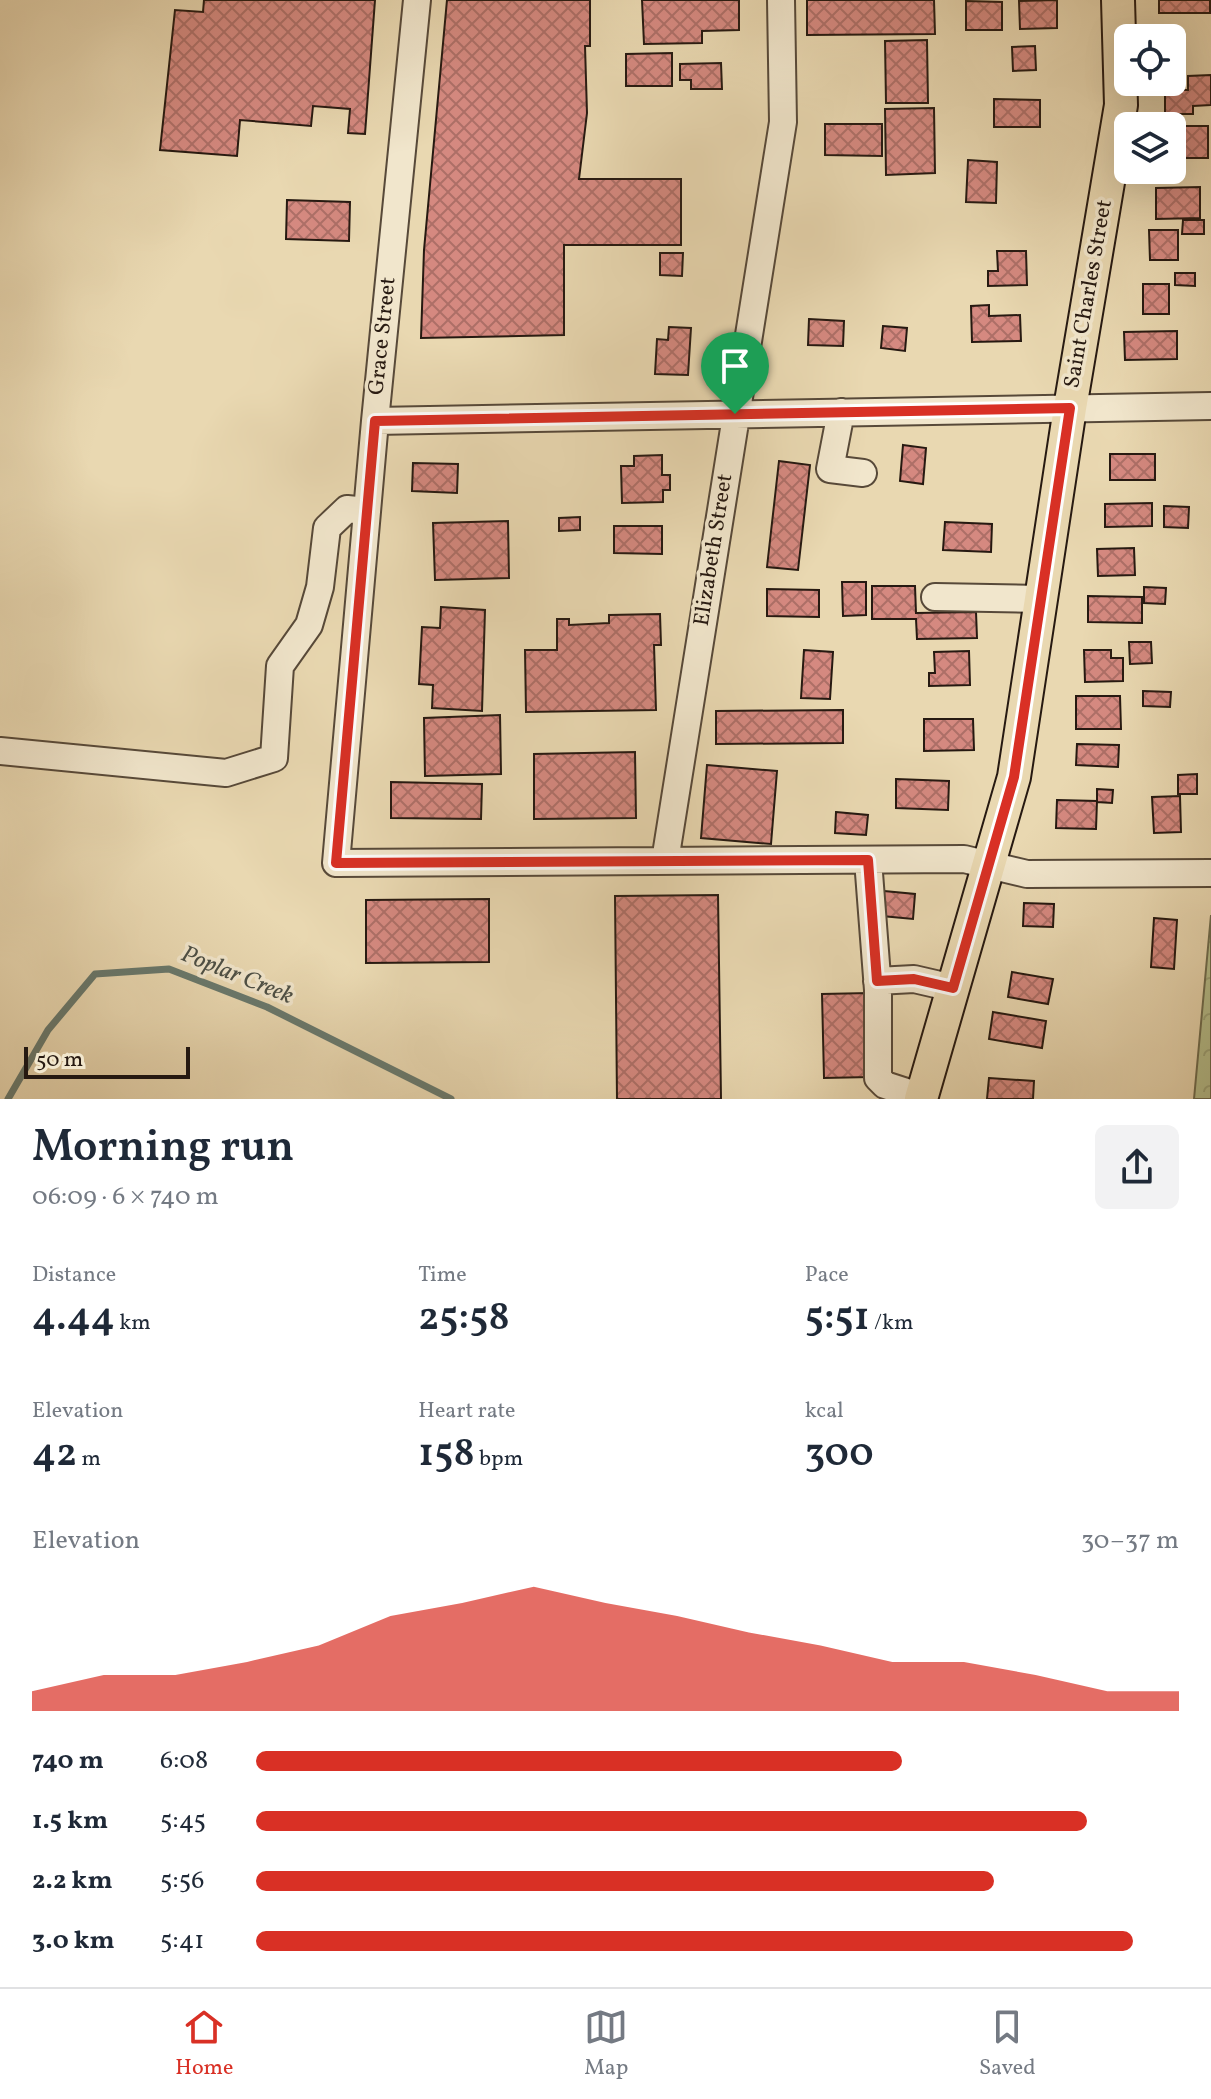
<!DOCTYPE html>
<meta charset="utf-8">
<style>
body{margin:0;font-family:Vollkorn,serif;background:#f2f2f3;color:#1f2937;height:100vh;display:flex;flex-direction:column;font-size:30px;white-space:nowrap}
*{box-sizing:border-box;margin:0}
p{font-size:26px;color:#747a83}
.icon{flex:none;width:44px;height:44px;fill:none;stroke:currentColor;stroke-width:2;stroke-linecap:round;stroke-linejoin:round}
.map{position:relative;height:1099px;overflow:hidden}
.panel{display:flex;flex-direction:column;background:#fff;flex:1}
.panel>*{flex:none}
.fabs{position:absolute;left:1114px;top:24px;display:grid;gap:16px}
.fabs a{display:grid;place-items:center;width:72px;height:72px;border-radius:12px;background:#fff;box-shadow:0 8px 32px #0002;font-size:40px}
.scale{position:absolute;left:24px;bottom:20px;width:166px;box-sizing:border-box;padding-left:8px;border:4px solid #261911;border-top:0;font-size:22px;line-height:28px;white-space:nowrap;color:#261911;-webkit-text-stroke:6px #f1e6cc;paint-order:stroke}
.pin{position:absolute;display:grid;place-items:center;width:68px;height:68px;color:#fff;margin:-82px -34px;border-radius:50% 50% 50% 0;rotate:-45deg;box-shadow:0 0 8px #0007}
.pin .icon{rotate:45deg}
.round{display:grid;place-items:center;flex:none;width:84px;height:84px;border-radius:12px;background:#f2f2f3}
.summary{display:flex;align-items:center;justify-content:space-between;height:136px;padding:0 32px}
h1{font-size:44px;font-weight:600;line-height:60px}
.figures{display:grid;grid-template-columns:repeat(3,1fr);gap:12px;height:136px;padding:8px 32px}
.figures div{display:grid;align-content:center}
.figures b{font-size:40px;font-weight:600}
.figures small{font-size:22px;font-weight:400}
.figures p{font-size:22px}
.chart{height:224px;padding:16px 32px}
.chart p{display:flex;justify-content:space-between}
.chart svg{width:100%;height:144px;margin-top:8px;fill:#d93025;opacity:.7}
ul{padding:0 32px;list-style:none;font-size:26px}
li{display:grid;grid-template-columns:128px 96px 1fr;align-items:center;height:60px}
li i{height:20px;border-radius:10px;background:#d93025}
.tab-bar{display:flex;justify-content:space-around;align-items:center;height:112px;border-top:2px solid #e0e1e3;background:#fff;font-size:22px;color:#747a83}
.tab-bar a{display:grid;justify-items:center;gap:4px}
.tab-bar .active{color:#d93025}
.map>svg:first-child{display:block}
.forest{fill:url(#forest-crowns);stroke:#6e6c4f;stroke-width:2}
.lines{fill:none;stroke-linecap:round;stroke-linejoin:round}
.stream{stroke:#6a7a6e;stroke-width:7}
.building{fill:url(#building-cross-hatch);stroke:#261911;stroke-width:2}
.minor-casing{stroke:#574939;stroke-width:30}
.major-casing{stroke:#261911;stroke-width:36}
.minor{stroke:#f1e6cc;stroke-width:26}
.major{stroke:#e9d8b1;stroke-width:32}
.route-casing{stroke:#fff;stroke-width:16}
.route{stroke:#d93025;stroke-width:10}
.labels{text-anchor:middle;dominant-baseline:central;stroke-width:7;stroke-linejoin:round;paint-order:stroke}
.street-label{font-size:22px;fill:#261911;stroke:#f1e6cc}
.water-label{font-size:24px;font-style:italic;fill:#4e5147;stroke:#f1e6cc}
</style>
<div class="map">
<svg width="1211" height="1099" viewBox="0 0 1211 1099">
<defs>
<pattern id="forest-crowns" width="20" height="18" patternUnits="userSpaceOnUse" patternTransform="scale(2)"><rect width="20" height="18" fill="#b5bf8d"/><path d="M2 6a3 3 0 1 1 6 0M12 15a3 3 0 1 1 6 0" fill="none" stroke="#9ca479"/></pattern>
<pattern id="building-cross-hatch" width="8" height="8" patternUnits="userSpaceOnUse" patternTransform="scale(2)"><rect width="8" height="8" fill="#d58980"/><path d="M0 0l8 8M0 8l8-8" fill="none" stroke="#ad6f67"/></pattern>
</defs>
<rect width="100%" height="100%" fill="#e9d8b1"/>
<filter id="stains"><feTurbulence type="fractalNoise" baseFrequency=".0025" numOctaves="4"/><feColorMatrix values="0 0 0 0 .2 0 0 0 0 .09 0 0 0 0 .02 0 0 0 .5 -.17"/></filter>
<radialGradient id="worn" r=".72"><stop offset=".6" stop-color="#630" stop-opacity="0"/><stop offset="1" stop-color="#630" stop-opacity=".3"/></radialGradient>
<path class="forest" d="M1211,915V1099H1194Z"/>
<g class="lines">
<path class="stream" d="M8,1099L48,1030L95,974L169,969L267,1007L451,1099"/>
</g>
<path class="building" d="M204,0H375L365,134L348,133L350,109L313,106L311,126L240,120L237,156L160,150L175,10L203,12Z
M447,0H590V46H585L587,113L579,179H681V245H564V335L421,338L424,250Z
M642,0H739V30L702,31V43L644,44Z
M807,0H934L935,34L807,35Z
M1057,0V28L1020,29L1019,1Z
M1159,0H1210V13H1159Z
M966,1L1002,2V30H966Z
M927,40L928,103H886L885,41Z
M1035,46L1036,70L1013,71L1012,47Z
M672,53V86H626V54Z
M721,63L722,89H691V80H680V64Z
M1211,75V105L1193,106V114H1165V90H1188V76Z
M994,99L1040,100V127H994Z
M934,108L935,173L886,175L885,109Z
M825,124H882V156L825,155Z
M1172,126H1208V158H1172Z
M968,160L997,162L996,203L966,202Z
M1200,187V218L1156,219V188Z
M287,200L350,202L349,241L286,239Z
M1183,220H1204V234H1182Z
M1149,230H1178V260H1150Z
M997,251H1026L1027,285L988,286V271H998Z
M660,253H683L682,276L660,275Z
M1175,273H1195V286L1175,285Z
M1143,284H1169V314H1143Z
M989,305V316L1020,315L1021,341L972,342L971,306Z
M809,319L844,321L843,346L808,345Z
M883,326L907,328L905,351L881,348Z
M669,327L691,328L688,375L655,374L657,339L668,340Z
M1177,331V359L1125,360L1124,332Z
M903,445L926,448L923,484L900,481Z
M1110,454H1155V480H1110Z
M662,455V475H670V490H663V502L622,503L621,466H634V456Z
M779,461L810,465L798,570L767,567Z
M413,463L458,464L457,493L412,491Z
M1152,503V526L1105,527V504Z
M1164,506L1189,507L1188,528L1164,527Z
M580,517V530L559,531V518Z
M508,521L509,578L435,580L433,523Z
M945,522L992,524L991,552L943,550Z
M614,526H662V554L614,553Z
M1134,548L1135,575L1098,576L1097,549Z
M842,582H866V615L843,616Z
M872,586H915L916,613L976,612L977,638L917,639L916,619H872Z
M1144,587L1166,588L1165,604L1144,603Z
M767,589L819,590V617L767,616Z
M1088,596L1142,597V623L1088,622Z
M441,607L485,610L482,711L432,708L433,685L419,684L422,627L440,628Z
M660,614L661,645H654L656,710L526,712L525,650H557V619H569V625L609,623V615Z
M1129,642H1151L1152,663L1130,664Z
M804,650L833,652L830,699L801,698Z
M1084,650H1111V658H1123V681L1085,682Z
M969,651L970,685L929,686V673H935L934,652Z
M1143,691L1171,692L1170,707L1143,706Z
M1076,696H1120L1121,729H1076Z
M843,710V743L716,744V711Z
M500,715L501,774L425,776L424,718Z
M924,719H973L974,750L924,751Z
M1077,744L1119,745L1118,767L1076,765Z
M635,752L636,818L534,819V754Z
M707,765L777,771L771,844L701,838Z
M1197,774V794H1178V775Z
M896,779L949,781L948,810L896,808Z
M391,782L482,784L481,819L391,818Z
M1097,789L1113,790L1112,803L1097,802Z
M1180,796L1181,832L1154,833L1152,797Z
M1057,800L1097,801L1096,829L1056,828Z
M836,812L868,815L866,835L835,833Z
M884,891L915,894L913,919L882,916Z
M718,895L721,1099H617L615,896Z
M489,899V962L366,963V900Z
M1024,903L1054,904L1053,927L1023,926Z
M1154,918L1177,920L1174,969L1151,967Z
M1012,972L1053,979L1048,1004L1008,997Z
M869,993L870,1077L824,1078L822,994Z
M993,1012L1046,1021L1042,1048L989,1039Z
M989,1078L1034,1081L1033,1099H987Z"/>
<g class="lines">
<defs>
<path id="minor" d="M417,0L375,421L336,863L964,859L1027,874L1211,873
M841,412L830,469L863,473
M375,421L1211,406
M935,597L1040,599
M0,751L226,773L274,758L280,666L309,625L320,587L327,528L347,509L367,511
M868,860L878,990V1078L885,1085L922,1097
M665,861L783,122L781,0
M877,981L914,979L953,988"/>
<path id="major" d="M921,1099L1014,777L1070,408L1121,105L1118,0"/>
</defs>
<use href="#minor" class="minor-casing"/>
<use href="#major" class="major-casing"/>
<use href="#minor" class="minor"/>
<use href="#major" class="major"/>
</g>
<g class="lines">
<defs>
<path id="route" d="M1070,408L1014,777L953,988L914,979L877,981L868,860L336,863L375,421Z"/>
</defs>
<use href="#route" class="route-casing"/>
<use href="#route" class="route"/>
</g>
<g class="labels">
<g class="street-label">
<text transform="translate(1089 294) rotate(-80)">Saint Charles Street</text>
<text transform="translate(383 336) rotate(-84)">Grace Street</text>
<text transform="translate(714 550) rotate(-81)">Elizabeth Street</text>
</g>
<g class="water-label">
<text transform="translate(237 976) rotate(22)">Poplar Creek</text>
</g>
</g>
<rect width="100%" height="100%" filter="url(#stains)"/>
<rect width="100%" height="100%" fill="url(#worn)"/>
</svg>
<div class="fabs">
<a><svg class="icon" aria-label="locate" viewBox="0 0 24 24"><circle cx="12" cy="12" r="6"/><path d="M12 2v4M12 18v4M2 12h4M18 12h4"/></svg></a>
<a><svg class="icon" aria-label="layers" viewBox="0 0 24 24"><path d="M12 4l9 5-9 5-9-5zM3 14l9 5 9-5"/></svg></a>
</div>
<div class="scale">50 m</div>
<div class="pin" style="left:735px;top:414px;background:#1e9e55"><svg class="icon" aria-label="arrive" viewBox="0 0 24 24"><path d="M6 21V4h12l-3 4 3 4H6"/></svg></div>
</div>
<section class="panel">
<div class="summary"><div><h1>Morning run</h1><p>06:09 · 6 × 740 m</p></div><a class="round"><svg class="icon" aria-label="share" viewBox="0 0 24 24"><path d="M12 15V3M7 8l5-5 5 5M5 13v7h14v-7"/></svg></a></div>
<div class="figures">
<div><p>Distance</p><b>4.44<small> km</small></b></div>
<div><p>Time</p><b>25:58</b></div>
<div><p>Pace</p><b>5:51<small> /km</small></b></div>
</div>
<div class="figures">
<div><p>Elevation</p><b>42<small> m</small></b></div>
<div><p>Heart rate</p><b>158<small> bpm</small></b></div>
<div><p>kcal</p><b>300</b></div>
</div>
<div class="chart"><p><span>Elevation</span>30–37 m</p>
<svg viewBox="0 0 160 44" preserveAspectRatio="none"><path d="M0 44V38L10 33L20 33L30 29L40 24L50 15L60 11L70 6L80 11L90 15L100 20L110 24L120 29L130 29L140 33L150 38L160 38V44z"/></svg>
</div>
<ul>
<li><b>740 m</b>6:08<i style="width:70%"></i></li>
<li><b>1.5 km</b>5:45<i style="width:90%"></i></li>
<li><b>2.2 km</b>5:56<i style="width:80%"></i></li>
<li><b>3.0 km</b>5:41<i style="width:95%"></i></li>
</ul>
</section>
<nav class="tab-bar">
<a class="active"><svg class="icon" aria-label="home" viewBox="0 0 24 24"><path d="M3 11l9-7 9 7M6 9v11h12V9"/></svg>Home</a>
<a><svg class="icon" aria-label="map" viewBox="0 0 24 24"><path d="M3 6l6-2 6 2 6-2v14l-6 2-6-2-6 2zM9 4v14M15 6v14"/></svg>Map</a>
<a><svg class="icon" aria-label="saved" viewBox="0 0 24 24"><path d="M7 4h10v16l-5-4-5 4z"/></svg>Saved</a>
</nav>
